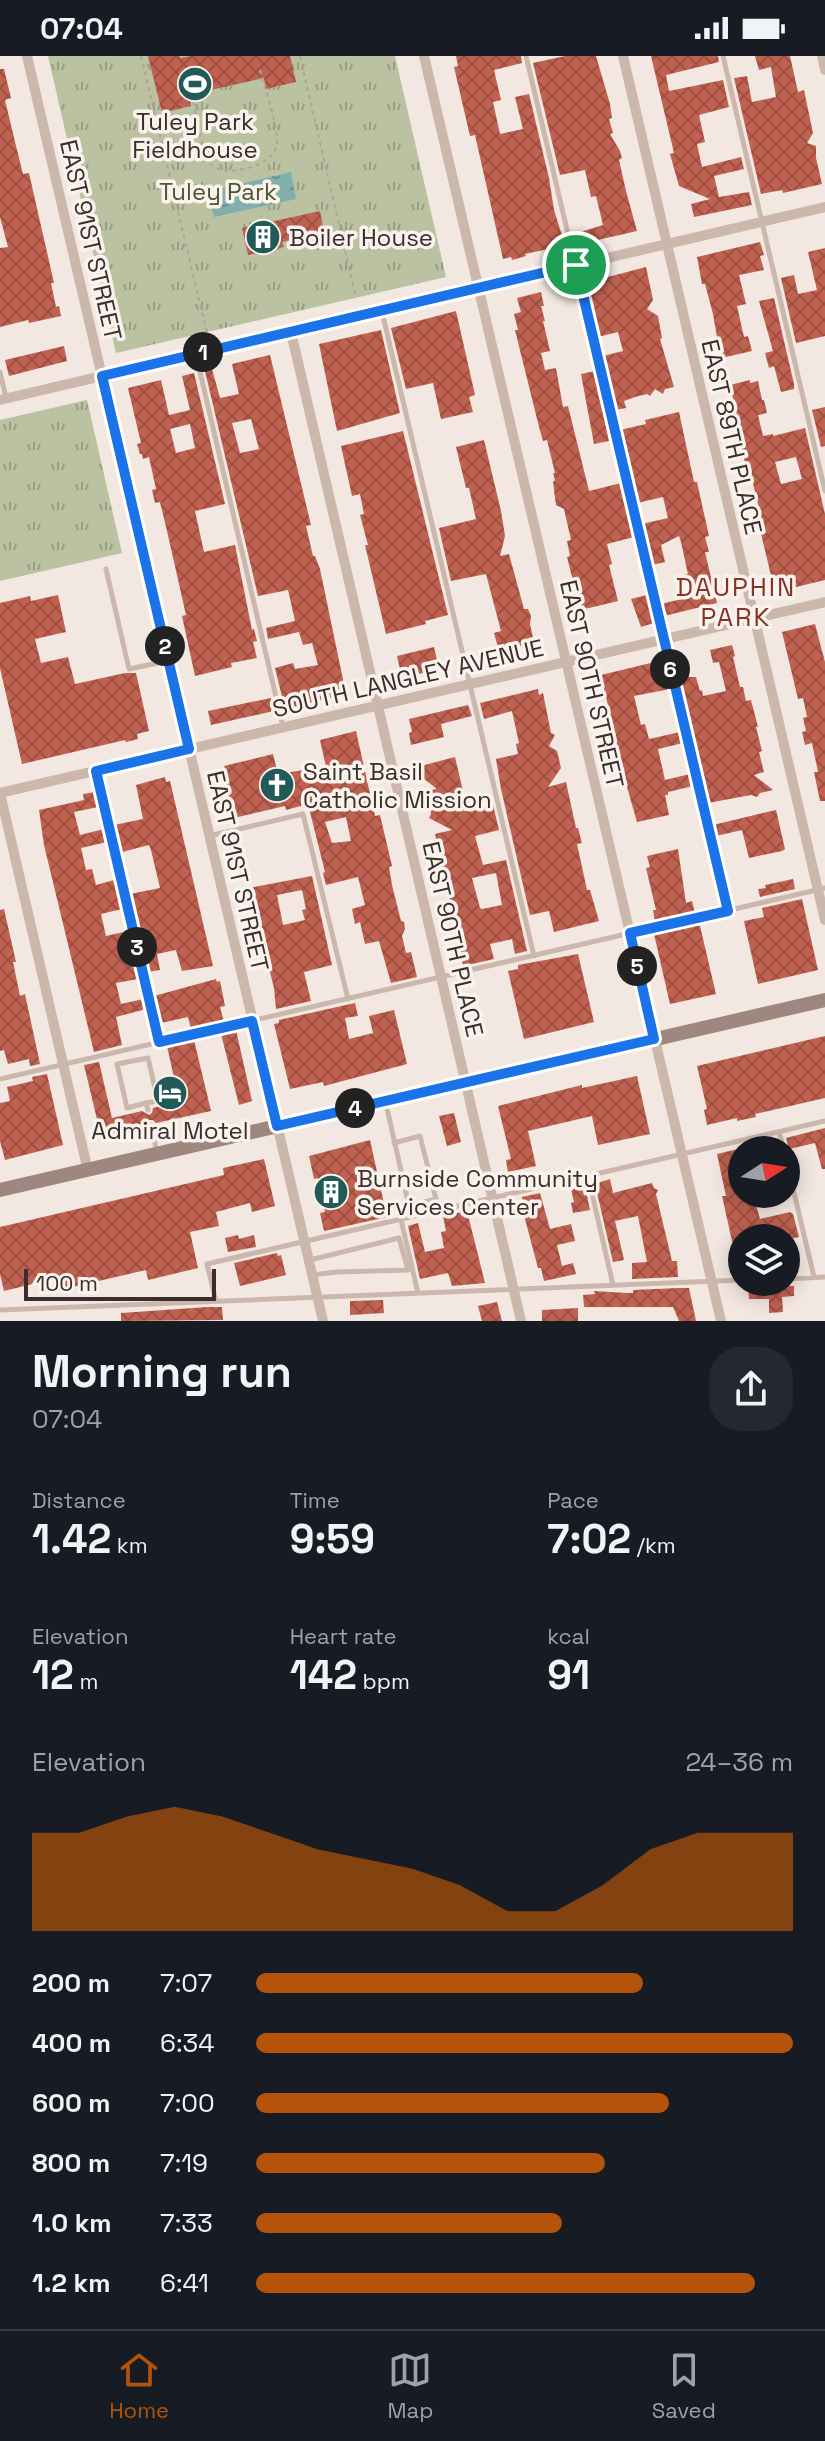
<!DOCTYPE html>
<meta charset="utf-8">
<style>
body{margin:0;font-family:"Space Grotesk",sans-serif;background:#242831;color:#f1f3f6;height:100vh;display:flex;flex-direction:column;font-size:30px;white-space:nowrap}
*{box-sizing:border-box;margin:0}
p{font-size:26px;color:#9ea1a6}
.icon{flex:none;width:44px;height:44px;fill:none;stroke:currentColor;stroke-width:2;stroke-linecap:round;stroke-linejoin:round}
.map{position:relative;height:1265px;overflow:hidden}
.details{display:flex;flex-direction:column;background:#171b24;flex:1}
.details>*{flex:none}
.needle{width:52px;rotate:78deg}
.buttons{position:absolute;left:728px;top:1080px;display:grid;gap:16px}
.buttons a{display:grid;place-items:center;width:72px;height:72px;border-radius:50%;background:#171b24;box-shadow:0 4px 20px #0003;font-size:40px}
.scale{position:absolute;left:24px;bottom:20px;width:192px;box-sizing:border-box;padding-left:8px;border:4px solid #392e2b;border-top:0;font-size:22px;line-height:28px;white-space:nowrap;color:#392e2b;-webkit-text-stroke:6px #faf3ed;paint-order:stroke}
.pin{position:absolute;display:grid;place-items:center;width:68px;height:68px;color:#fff;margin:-34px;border:4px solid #fff;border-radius:50%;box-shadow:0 2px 8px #0007}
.km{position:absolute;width:40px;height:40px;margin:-20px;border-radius:50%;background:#222;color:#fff;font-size:22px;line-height:40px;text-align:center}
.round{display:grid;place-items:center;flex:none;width:84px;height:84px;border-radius:32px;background:#242831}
.head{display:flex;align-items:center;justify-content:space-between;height:136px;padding:0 32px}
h1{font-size:44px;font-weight:700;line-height:60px}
.stats{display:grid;grid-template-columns:repeat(3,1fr);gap:12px;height:136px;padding:8px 32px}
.stats div{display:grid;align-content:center}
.stats b{font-size:40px;font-weight:700}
.stats small{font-size:22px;font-weight:400}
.stats p{font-size:22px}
.chart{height:224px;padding:16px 32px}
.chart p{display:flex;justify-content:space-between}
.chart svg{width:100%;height:144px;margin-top:8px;fill:#b45309;opacity:.7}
ul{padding:0 32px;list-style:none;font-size:26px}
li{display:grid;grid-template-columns:128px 96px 1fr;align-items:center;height:60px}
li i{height:20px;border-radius:10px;background:#b45309}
.status{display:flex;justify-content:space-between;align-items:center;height:56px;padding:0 40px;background:#171b24;direction:ltr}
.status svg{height:22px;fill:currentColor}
.dock{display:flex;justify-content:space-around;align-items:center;height:112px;border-top:2px solid #363941;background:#171b24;font-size:22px;color:#9ea1a6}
.dock a{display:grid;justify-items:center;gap:4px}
.dock .selected{color:#b45309}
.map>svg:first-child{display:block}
.park{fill:url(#park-tufts)}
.water{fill:url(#water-ripples)}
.building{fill:url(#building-cross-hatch);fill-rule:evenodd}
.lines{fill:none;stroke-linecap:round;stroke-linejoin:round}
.path{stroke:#b7a197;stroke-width:2;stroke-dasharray:4 4;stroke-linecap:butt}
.service{stroke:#cbb7ac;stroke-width:5}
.minor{stroke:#cbb7ac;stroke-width:10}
.secondary{stroke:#9e877e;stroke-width:14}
.route-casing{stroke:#fff;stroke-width:16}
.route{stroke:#1a73e8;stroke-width:10}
.labels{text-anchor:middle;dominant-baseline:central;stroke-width:7;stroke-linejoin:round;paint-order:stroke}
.poi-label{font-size:24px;fill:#392e2b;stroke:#faf3ed;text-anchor:start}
.park-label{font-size:24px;fill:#4c572f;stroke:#faf3ed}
.street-label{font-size:24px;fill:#392e2b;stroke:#faf3ed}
.neighbourhood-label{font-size:26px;letter-spacing:2px;fill:#853427;stroke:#faf3ed}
</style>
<div class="status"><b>07:04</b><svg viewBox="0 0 49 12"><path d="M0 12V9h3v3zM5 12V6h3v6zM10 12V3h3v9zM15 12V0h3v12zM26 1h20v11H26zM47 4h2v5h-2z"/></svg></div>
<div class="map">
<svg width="825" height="1265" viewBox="0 0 825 1265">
<defs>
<pattern id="park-tufts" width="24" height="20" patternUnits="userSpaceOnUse" patternTransform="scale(2)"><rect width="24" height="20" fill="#bac2a1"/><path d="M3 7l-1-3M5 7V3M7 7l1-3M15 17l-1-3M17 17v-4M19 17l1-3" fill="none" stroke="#989e83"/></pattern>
<pattern id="water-ripples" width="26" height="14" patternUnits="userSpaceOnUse" patternTransform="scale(2)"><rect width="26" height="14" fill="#80afac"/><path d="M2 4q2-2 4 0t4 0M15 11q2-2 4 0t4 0" fill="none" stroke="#6a8f8c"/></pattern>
<pattern id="building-cross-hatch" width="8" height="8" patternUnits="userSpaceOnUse" patternTransform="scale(2)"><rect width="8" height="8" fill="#c16150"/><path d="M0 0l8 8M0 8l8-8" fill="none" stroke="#9e5043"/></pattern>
</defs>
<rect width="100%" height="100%" fill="#f3e8e1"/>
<path class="park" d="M48,0H395L446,221L116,297Z
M87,344L122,497L0,525V364Z"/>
<path class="water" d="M291,116L296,143L214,161L207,136Z"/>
<path class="building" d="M148,0H180V2L191,0H290L296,26L266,33L264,22L189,39L191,50L162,57Z
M456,0H521L522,7L494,14L501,44L493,46L500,78L523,73L515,41L529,38L549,122L554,154L566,192L554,195L553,192L525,198L526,200L512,204L511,201L503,203L475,79L470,80L454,11L458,10Z
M565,0H596L610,48L612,62L609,63L613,77L610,78L620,95L622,102L619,104L626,135L637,175L576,189L574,178L603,169L596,140L591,141L585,114L560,119L533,7Z
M651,0H718L719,6L666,19L669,35L723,24L729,51L699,59L705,86L697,88L702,111L741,101L744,113L714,120L719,141L749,136L752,149L694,161L691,148L710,143L679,130L670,98L674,97Z
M755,0H790L798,36L804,34L813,77L807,87L816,90V102L822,128L783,137L782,134L761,138L734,22L747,20L752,46L776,41L771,11L759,14Z
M0,13H4L11,42L5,44L16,90L23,118L29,117L54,227H51L56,251L59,250L61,260L29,267L28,264L0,271V192L8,191L0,161Z
M320,155L324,176L282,186L284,191L248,199L242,172Z
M760,186L764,199L760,200L764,214L739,219L746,248L737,250L744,281L748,280L752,295L717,303L714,289L718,287L713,258L705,228H702L697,201Z
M825,192V280L796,287L781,222L794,219L798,238L817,234L808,196Z
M646,211L653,244L647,253L658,260L662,282L660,283L674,331L665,333L663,338L655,333L650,340L647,338L635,341L624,345L626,352L615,354L603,300L623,295L618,276L598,281L585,227Z
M541,236L544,250H541L545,265H543L550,295L541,297L545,314L556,312L563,351L568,350L589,435L621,427L634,481L607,488L612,508L609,509L618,545L585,553L584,549L582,550L579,538H577L571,517L567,501L570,500L567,485L571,484L564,453L556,449L553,426L555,424L553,417H555L547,384L543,385L539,371L515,274H518L514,258L521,256L517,242Z
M774,242L794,328V333L781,336L774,310L769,312L765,297L773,295L759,245Z
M456,255L475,339L469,341L473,356L441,363L433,327L406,333L391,272Z
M381,274L400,357L337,375L319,288Z
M64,290L67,305L9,320L5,304Z
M270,299L311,469L306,470L313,500H315L320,513L346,638L285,653L275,612L293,607L295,613L318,609L312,587L303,589L299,576L268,583L266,572L295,565L291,547L288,534L258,540L205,315L212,313L220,342L239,338L232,308ZM251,363L259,393L240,397L232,367Z
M595,315L609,385L594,388L581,318Z
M194,317L225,448L195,455L204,496L235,489L252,574L254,573L257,585L253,586L257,602L231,607L232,611L195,620L182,560L186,559L167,475L160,446L155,447L152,434L156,433L149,401L143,403L142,398H140L137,388L141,387L128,332L161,324L169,359L190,354L182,320ZM190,368L195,392L176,397L170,373Z
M750,324V327L758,325L762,344H764L767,357L758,359L763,380L773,378V380L805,372L825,458V524L775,536L756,457L760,456L753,427L750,428L732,351H735L730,329ZM796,401L802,423L781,428L775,406Z
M825,351V390L821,391L812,354Z
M679,356L694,426H697L709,480L705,481L709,496H705L717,547L664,560L661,548L690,541L684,519L688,518L681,486L679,480L661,489L665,506L652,509L642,468L668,462L663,441L637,447L620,374L646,368L645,364Z
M403,375L448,559L425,565L426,568L386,578L365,489H368L360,459L364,458L360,438L352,440L341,390Z
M484,384L501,455L505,480L500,500L509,498L524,553H528L531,560L530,568L534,586L499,595L494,577L501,575L486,518L451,525L439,472L476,463L469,432H466L456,391Z
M58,539L66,576L35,583L41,607L68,601L75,628L125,617H136L149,675L137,678L138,683L126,686L125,684L22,708L0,612V547L30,540L31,545Z
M647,539L654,567L641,571L631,543Z
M815,568L825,606V745H820L814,716H818L812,687L805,689L802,676L806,675L803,662L807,661L803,642L798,643L782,576Z
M732,589L735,600L733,601L740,631H743L746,645L751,644L758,671H756L762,695L759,696L764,716L754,719L773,734L760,737L757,741L751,739L708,747L674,602L684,599L689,621H696L700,635L702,634L703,640L726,635L719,606L713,607L710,594Z
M434,591L439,613L402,622L397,600Z
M663,604L670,633L634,640L641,669L645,668L649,683L680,676L683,687L658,693L665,724L690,718L693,730L668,736V739H665L669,759L637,766L625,724L624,712L622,711L620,702L617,703L613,691L610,677L614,676L601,619Z
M538,633L539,639L543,637L551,677L555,679L549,690L557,695L561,712L548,731L566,726L576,772H578L582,787L577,788L587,834H590L599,865L554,876L549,855L530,859L501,733L496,703L518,698L516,688L519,687L512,655L484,663L480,647Z
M271,642L274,655L211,669L208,655Z
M468,649L472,660L441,668L444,681L411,689L409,677L412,676L409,663Z
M356,675L375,760L380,759L392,810L389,811L392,829L401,865L404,866L405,873L402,880L406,897L411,896L417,921L391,927L379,885L365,888L360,866L355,868L352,853L365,849L358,821L326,829L323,817L325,816L308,748L286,754L285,750L234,762L223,716H226L224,710L273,698L278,718L304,714L307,725L328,720L320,684ZM346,761L351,785L332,787L325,766Z
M455,701L463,735L460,736L464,755L493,749L499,774L475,780L483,809L506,804L527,895L515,898L512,883L490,888L494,903L463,910L454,856L449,842L435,778L452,774L429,762L431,758L427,735L437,733L419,719L422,716L421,710ZM496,817L502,849L482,853L480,852L472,822Z
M165,721L166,726L170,725L213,910L182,915L176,894L157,898L160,914L148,916L130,838L160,832L151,794L149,789L122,796L114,769L143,763L136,729Z
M95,736L98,751L74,756L80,779L104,773L107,786L81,792L86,814L92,813L96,829L114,824L119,840L122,853L101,858L106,880L128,875L138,919V923L116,927L121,948L143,943L146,953L116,961L122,989L94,996L44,789L39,754L84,744L83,738Z
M776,754L785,793L782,795L749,802L742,774L716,780L713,769Z
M678,793L686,847L692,845L695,857L655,866L653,854H656L646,812L650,811L647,800Z
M312,820L332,909L304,916L311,945L276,953L274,932L249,832ZM302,834L306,853L302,854L305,864L283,869L277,839Z
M793,823L795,833L760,841L758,833L766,832L765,829Z
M802,843L818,914L758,928L744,865L764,861L762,852Z
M4,853L16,906H13L20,940L25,938L40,1008L30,1010L29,1003L8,1008L4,994L0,995V854Z
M697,867L700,870L716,938L670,948L654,878Z
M578,898L594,966L524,983L508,915L518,913V909Z
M216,923L217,926L220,925L225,950L220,951L224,966L191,973L188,961L161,967L154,940Z
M355,947L358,960L345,962L349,983L373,977L369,960L394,954L407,1008L324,1030L323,1026L290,1033L274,968L279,967V964Z
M236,974L252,1045L239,1049L221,978Z
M825,980V1042L755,1058L756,1061L737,1065V1062L707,1069L704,1054L707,1053L697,1010Z
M194,984L211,1055L156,1067L153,1064H149L146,1070L101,1080L84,1009L99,1006L112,1062L142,1055L149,1059L152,1057L153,1052L165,1049L159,1026L174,1022L167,990Z
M47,1018L63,1089L5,1104L0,1085V1047L10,1045L7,1031L33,1025L32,1021Z
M637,1020L650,1078L598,1089L592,1060L528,1075L536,1110L508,1116L506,1104L511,1103L498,1050L582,1029V1032Z
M454,1057L461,1086L447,1090L439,1060Z
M825,1072V1113H822L815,1087L789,1093L786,1082Z
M370,1084L387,1161L324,1175L320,1157L325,1156L318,1122L314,1123L309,1100Z
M738,1093L742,1113V1138H753L760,1163L790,1156L793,1158L799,1181L786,1184V1182H742V1212H738L722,1140H726L717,1098Z
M264,1103L275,1150L252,1156L250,1147L216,1156L219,1170L190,1176L198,1212L148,1224L146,1214L64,1233L61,1221L4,1235L0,1218V1171L224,1119L223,1112Z
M610,1123L613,1137L652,1127L654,1132L658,1134L656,1138L672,1205H677L678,1221L632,1223V1207L647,1206L638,1160L615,1165L624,1204L613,1206L595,1128Z
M585,1130L590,1154L573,1157L571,1147L574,1146L571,1133Z
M540,1137L550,1173L571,1168L575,1185L557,1189L562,1210L573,1207L576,1218L544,1225L541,1212H538L521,1148H523L522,1141Z
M467,1155L485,1227L452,1230L448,1217L420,1223L408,1170L418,1167L425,1196L444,1192L441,1176L446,1175L443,1160Z
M238,1179L239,1183L254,1179L256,1191L228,1196L225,1182Z
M277,1197L278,1200L281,1199L286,1219L240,1230L234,1207Z
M748,1230H794V1240L782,1241L783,1256L769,1257V1243H749Z
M678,1232H689L696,1265H679L673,1251H584L583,1239L595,1238L594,1235L627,1237H633V1234Z
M383,1244L384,1257L350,1259V1245Z
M497,1246L502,1265H482L478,1250Z
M207,1251H222L223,1264L121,1265V1257Z
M578,1252V1265H542V1254Z"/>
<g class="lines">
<path class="path" d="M141,0L207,277
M300,0L356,242
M192,38C195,54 201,94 209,106C221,124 275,111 277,88C278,67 265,35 260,14"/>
<path class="service" d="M526,0L728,855
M723,0L825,435
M382,256L534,900
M196,299L283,671
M0,316L6,342
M106,513L129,613L167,605
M96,715L159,986
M209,780L303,758L348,943
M0,1023L825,832
M146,1047L127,1052L117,1008L148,1002L158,1045L146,1047L148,1054
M386,1048L409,1150L436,1143L420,1080L394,1087
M151,1069L157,1097
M779,1076L784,1094
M786,1103L814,1221
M588,1120L613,1229
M401,1164L418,1237
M310,1204L399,1182L408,1214L337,1216L312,1219
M786,1223L825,1221
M216,1245L207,1208L825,1065
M0,1254L742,1224"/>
<path class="minor" d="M27,0L323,1265
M424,0L721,1265
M623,0L825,864
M822,0L825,14
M291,276L521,1265
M0,344L825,151
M0,737L825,546
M0,737L88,1115"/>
<path class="secondary" d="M0,1134L825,944"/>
</g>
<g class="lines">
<defs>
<path id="route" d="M576,209L728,855L630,877L654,983L277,1070L252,965L159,986L96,715L189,693L102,320Z"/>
</defs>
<use href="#route" class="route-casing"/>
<use href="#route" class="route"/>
</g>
<defs>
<symbol id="stadium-disc" viewBox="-11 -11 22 22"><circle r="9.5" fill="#225a58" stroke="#faf3ed"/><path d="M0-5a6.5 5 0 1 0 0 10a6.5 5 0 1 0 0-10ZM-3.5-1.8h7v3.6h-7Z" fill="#fff"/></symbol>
<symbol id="building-disc" viewBox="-11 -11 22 22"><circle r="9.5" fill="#225a58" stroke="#faf3ed"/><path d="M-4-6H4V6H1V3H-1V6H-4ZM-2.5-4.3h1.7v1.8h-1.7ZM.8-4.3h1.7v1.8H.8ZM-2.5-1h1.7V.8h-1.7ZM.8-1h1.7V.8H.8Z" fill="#fff"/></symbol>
<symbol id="church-disc" viewBox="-11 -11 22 22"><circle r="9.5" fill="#225a58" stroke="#faf3ed"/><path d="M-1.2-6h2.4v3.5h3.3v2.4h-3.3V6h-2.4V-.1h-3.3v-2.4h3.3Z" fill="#fff"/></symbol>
<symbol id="hotel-disc" viewBox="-11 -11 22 22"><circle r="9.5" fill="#225a58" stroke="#faf3ed"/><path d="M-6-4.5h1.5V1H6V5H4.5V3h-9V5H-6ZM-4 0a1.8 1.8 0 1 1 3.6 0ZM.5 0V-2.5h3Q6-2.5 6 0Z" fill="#fff"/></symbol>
</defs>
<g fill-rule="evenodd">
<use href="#stadium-disc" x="175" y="8" width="40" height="40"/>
<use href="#building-disc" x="243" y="161" width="40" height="40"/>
<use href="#church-disc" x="257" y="709" width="40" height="40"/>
<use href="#hotel-disc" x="150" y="1017" width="40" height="40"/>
<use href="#building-disc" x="311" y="1116" width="40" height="40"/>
</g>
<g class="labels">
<g class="poi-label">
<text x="195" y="65" text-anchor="middle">Tuley Park<tspan x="195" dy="28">Fieldhouse</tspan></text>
<text x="289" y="181">Boiler House</text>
<text x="303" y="715">Saint Basil<tspan x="303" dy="28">Catholic Mission</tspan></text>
<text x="170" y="1074" text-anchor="middle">Admiral Motel</text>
<text x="357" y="1122">Burnside Community<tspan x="357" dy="28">Services Center</tspan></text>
</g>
<g class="park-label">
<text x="218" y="135">Tuley Park</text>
</g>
<g class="street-label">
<text transform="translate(91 184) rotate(77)">EAST 91ST STREET</text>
<text transform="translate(732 381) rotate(77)">EAST 89TH PLACE</text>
<text transform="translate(408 622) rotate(-13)">SOUTH LANGLEY AVENUE</text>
<text transform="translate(592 628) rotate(77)">EAST 90TH STREET</text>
<text transform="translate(238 815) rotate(77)">EAST 91ST STREET</text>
<text transform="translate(453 883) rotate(77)">EAST 90TH PLACE</text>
</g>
<g class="neighbourhood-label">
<text x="736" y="531">DAUPHIN<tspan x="736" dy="30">PARK</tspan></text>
</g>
</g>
</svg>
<div class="buttons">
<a><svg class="needle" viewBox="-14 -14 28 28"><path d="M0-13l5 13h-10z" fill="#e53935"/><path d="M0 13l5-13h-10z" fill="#9ea1a6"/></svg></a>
<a><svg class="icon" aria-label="layers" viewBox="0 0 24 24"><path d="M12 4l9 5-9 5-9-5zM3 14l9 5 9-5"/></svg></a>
</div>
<div class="scale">100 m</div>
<div class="pin" style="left:576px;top:209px;background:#1e9e55"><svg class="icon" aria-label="arrive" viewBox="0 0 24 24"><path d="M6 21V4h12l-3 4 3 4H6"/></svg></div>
<b class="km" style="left:203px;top:296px">1</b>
<b class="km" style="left:165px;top:590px">2</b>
<b class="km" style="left:137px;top:891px">3</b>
<b class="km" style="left:355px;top:1052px">4</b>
<b class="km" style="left:637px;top:910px">5</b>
<b class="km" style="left:670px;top:613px">6</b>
</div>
<section class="details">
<div class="head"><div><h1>Morning run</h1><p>07:04</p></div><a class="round"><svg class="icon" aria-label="share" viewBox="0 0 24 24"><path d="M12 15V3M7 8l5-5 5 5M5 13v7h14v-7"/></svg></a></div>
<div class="stats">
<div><p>Distance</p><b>1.42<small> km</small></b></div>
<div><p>Time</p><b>9:59</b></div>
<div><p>Pace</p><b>7:02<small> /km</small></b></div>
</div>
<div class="stats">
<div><p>Elevation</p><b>12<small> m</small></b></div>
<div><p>Heart rate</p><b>142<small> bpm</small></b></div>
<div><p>kcal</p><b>91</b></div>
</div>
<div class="chart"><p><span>Elevation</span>24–36 m</p>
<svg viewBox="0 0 160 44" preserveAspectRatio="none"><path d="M0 44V14L10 14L20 9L30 6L40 9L50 14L60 19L70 22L80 25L90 30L100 38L110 38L120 30L130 19L140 14L150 14L160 14V44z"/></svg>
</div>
<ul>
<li><b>200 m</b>7:07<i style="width:72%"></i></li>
<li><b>400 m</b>6:34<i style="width:100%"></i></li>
<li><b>600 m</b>7:00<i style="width:77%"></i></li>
<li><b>800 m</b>7:19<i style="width:65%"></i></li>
<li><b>1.0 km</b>7:33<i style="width:57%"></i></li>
<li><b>1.2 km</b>6:41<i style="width:93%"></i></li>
</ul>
</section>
<nav class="dock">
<a class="selected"><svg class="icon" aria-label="home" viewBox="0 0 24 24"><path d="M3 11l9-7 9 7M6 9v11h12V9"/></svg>Home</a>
<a><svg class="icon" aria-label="map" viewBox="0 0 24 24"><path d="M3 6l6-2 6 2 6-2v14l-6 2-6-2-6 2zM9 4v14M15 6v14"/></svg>Map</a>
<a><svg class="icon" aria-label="saved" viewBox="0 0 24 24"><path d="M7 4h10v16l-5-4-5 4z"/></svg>Saved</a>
</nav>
